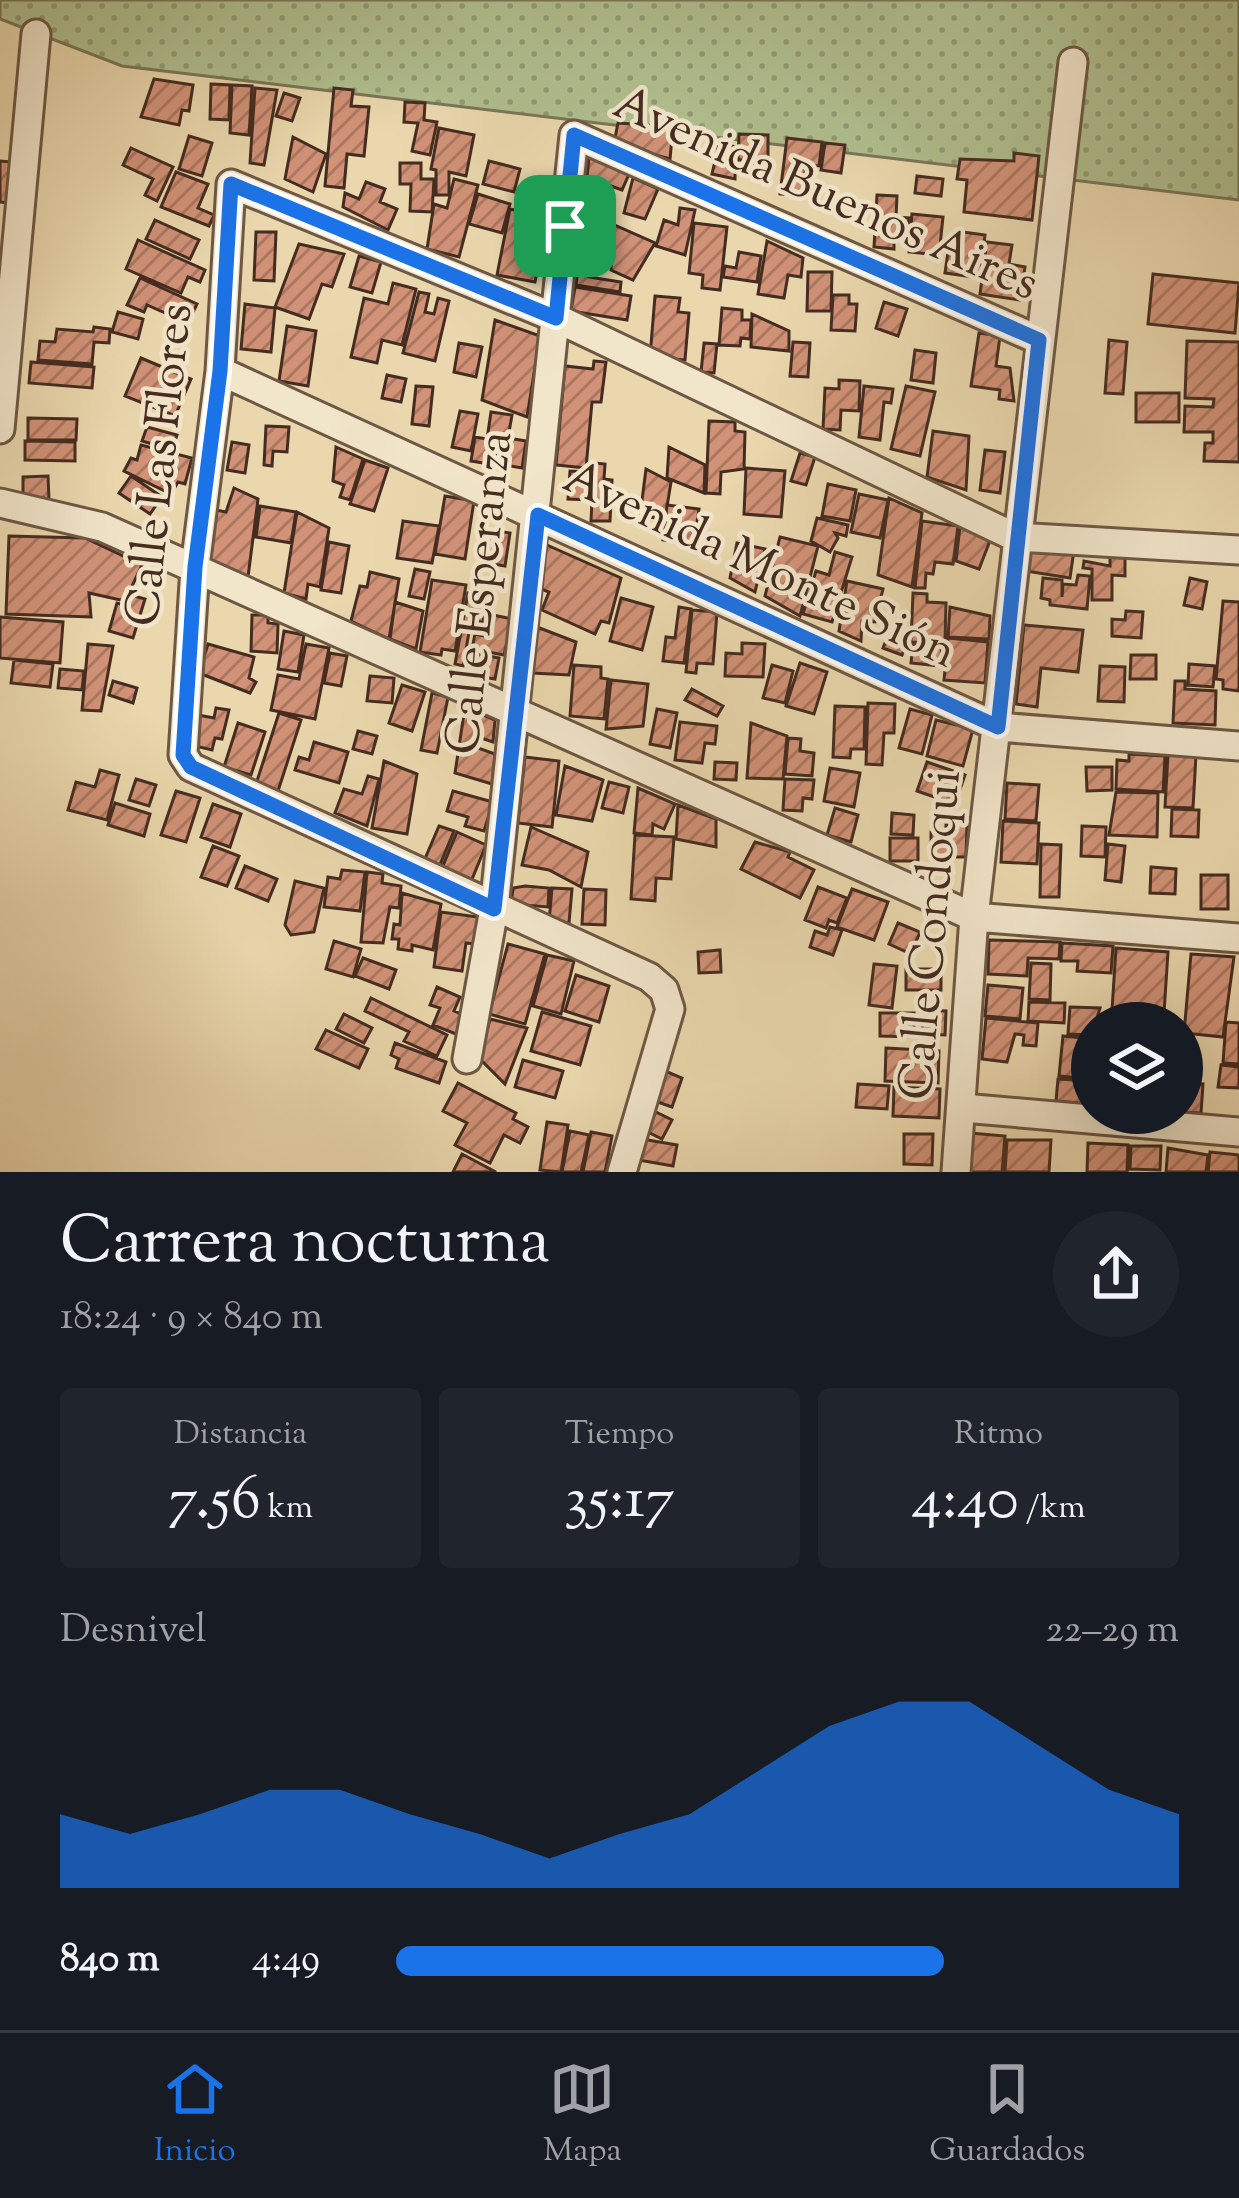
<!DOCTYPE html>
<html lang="es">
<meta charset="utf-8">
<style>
body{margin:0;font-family:"Sorts Mill Goudy",serif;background:#20242c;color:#f1f3f6;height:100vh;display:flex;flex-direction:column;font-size:45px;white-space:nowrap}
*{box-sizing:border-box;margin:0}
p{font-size:39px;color:#9ea1a6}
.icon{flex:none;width:66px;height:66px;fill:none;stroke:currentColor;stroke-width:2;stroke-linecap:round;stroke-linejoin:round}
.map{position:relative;height:1172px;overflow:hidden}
.drawer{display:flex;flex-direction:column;background:#171b24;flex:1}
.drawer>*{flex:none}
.fabs{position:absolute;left:1071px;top:1002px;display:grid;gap:24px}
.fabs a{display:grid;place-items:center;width:132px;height:132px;border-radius:50%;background:#171b24;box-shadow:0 12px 48px #0002;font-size:60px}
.pin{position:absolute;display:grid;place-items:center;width:102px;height:102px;color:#fff;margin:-51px;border-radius:24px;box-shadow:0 6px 18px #0006}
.round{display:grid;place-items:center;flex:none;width:126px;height:126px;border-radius:63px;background:#20242c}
.headline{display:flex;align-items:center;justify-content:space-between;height:204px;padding:0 60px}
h1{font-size:66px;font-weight:600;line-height:90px}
.metrics{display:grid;grid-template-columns:repeat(3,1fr);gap:18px;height:204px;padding:12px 60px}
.metrics div{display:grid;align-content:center;border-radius:12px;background:#20242c;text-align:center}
.metrics b{font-size:60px;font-weight:600}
.metrics small{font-size:33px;font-weight:400}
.metrics p{font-size:33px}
.chart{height:336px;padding:24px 60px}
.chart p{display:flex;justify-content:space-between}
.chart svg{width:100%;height:216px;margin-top:12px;fill:#1a73e8;opacity:.7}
ul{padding:0 60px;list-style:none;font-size:39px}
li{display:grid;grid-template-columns:192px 144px 1fr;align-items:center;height:90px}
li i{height:30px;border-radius:15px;background:#1a73e8}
.tab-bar{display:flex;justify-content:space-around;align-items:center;height:168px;border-top:3px solid #363941;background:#171b24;font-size:33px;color:#9ea1a6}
.tab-bar a{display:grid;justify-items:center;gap:6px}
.tab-bar .on{color:#1a73e8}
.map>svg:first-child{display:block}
.green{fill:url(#green-dots);stroke:#7a7658;stroke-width:3}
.building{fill:url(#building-hatch);stroke:#452c20;stroke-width:3}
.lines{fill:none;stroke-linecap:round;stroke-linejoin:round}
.minor-casing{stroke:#6e5743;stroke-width:33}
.minor{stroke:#f1e5ca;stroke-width:27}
.route-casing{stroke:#fff;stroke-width:24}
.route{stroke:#1a73e8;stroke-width:15}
.labels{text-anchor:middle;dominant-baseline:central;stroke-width:9;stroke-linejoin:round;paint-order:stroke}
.street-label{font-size:48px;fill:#452c20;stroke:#f1e5ca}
</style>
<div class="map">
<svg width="1239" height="1172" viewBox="0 0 1239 1172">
<defs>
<pattern id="green-dots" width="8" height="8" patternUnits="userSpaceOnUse" patternTransform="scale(3)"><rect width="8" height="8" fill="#b0bf8f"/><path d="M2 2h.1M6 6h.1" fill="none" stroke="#919b74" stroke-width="1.8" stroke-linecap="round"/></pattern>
<pattern id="building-hatch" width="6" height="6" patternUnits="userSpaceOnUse" patternTransform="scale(3)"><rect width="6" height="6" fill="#d19277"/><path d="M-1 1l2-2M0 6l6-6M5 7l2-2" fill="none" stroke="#ab7761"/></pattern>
</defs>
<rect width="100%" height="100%" fill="#ead7ad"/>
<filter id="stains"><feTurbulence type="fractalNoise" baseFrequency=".00167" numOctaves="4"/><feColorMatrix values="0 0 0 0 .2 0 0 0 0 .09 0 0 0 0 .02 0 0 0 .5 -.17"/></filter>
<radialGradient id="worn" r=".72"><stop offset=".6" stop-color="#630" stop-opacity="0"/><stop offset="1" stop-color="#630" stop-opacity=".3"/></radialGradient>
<path class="green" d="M0,0H1239V200L122,66L0,19Z"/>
<path class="building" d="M154,79L193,85L189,111L182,110L179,125L141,117Z
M211,84L230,85L229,120L210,119Z
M232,85L252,86L249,135L230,133Z
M255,88L277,90L264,165L250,163Z
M334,88L353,90L351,106L369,107L364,156L347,154L344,188L325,186Z
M284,93L300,98L292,121L276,116Z
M405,102L425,103L424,120L437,122L430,155L412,151L418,123L404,122Z
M618,123L673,127L670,159L614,143Z
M439,128L474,135L466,176L449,172V195H436V170L431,169Z
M739,134L768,135V176H753V160H738Z
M189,136L212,143L202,176L179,169Z
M293,137L326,154L313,192L285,179Z
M787,138L822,142L819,166L806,165L802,196L780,194Z
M719,143L736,147L735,179L712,174Z
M825,143L845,145L841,173L821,170Z
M131,148L173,167L157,201L145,195L153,179L123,165Z
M1014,153L1039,156L1032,220L964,212L967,180L957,179L960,159L1014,161Z
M589,157L629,174L622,190L603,183L601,192L586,188Z
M0,161L12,162L10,203L0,202Z
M489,161L520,169L514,192L483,184Z
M400,163H421V179H434L432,212L410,211L411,184H400Z
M176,172L208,184L198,208L214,215L209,226L161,207Z
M917,176L943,179L941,196L915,193Z
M633,178L658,189L645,219L624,213Z
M454,179L478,185L459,257L427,249L434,204L447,208Z
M366,182L385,189L380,202L397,209L388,230L343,207L345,193L359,199Z
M478,194L510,204L502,233L469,224Z
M877,195L897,196L896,217L909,218L907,241L894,240V249L874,247Z
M680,208L695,210L685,255L656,246L664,220L678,225Z
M510,209L549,217L535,282L497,275Z
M583,211L655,243L633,280L611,270L612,250L582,237Z
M912,214L943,217L939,255L909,252Z
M155,220L199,240L190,259L146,239Z
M694,223L727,227L720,290L702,288L703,275L689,273Z
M256,232H276L274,281L254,280Z
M963,232L985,235L980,278L945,273L949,245L961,246Z
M138,240L205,270L200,282L188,277L181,293L126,269Z
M767,241L803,258L801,277L788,275L784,298L758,294Z
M987,242L1012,245L1009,264L1025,267L1020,300L980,294Z
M299,244L344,254L332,287L322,284L309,319L275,307Z
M739,252L761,256L757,282L723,277L725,266L736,268Z
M359,256L381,262L372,293L350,287Z
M579,262L591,264L589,277L621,282L620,292L576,285Z
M808,272H832L831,311H807Z
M1153,274L1239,283L1235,333L1148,324Z
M140,278L197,304L188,323L147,305L144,312L127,305Z
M393,283L416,289L402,345L382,340L377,363L351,357L364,298L388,304Z
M575,287L631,296L627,320L571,311Z
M419,292L429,294L425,312L434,314L438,298L449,301L435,361L403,353Z
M833,295H849V304H857L855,331L831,330Z
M655,296L680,298L678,312L689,313L685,360L650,357Z
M884,302L907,309L898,336L876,328Z
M245,304L275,308L271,352L241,349Z
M722,308L742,310V320H751L750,339L741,338L740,346L719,345Z
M118,312L143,319L138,339L112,332Z
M752,314L789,331V351L751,347Z
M495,320L540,336L527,417L482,400Z
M287,326L316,331L308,386L279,381Z
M94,327L110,329L109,343L94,342L92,364L38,360L40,341L55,342L57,329L93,332Z
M979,333L1000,336L996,366L1010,368L1014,401L999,399L1000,390L971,386Z
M1109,340L1127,342L1123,394L1105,393Z
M1187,341L1239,342V462L1204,461L1205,443H1213V432H1184L1185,406L1213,407L1214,399L1185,398Z
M793,342L810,343L808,377L790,376Z
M459,343L482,347L476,377L454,372Z
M704,343L717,344L714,373L701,372Z
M915,350L936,353L933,383L911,380Z
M141,358L191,379L175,416L125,396Z
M594,361L606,362L601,402H592L586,468L556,465L565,366L593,369Z
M31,362L94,367L92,388L29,383Z
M387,375L406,379L401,402L382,398Z
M839,380L860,381L859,411L841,410L840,430L823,429L825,388L839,389Z
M416,386L433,387L429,426L412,424Z
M864,386L893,389L891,403L884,402L880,440L859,437Z
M906,386L935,392L920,456L891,449Z
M1136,393H1179V422H1136Z
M460,411L478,414L471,451L452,447Z
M491,412L512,415L508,438L526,441L522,468L500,464L502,455L491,454L489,464L471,461L475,437L487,439Z
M28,418L77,419L76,440H28Z
M709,421L735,422V431L745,432L744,469L721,472L720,494L706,493Z
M266,426L289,427L287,452L273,451L272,466L264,465Z
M147,427L177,435L172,450L142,441Z
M933,431L969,436L966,490L927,477Z
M25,441L75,442V461L25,460Z
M232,442L249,445L245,473L227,470Z
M141,445L192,458L185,484L178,482L171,494L124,471L131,458L137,460Z
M336,447L363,459L350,500L340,497L344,485L333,481Z
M669,447L705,465L704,493L667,478Z
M985,450L1005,452L1000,493L980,490Z
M800,453L815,457L806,485L791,481Z
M365,460L388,468L374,511L350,504Z
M594,463L605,464L604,479L612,480L610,521H591L592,500L568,499L570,471L594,472Z
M746,468L785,471L781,517L744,514Z
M646,469L671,482L665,519L640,516Z
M48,476L49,500L23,501V477Z
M131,476L162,497L150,514L119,493Z
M828,484L856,490L850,521L822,516Z
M234,488L258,499L248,577L204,559L216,510L226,512Z
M859,494L888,500L880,538L851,532Z
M445,496L474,501L465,559L435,554Z
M889,498L922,513L912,587L878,575Z
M667,505L699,509L694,543L663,540Z
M260,506L296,512L291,543L256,537Z
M297,512L329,528L320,587L308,584L306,599L284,593Z
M817,518L848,525L846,536L835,533L838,538L830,552L811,541Z
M403,521L439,526L432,563L397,558Z
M922,521L958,526L953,564L935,562L933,574L926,573L925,588H915Z
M960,526L991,538L979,569L956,561Z
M491,530L510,533L505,566L486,563Z
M9,536L85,538L142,565L125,601L89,593L91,617L6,614Z
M780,537L818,546L800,616L765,596Z
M329,542L349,546L341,593L321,590Z
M737,543L765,549L755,592L730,578Z
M1031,543L1074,550L1070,578L1026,571Z
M547,545L621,578L609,623L601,621L595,634L542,610L549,592L536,587Z
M835,552L852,557L832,622L803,614L816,571L829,575Z
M1110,557L1125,558V576L1112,575V600H1092V569L1083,568L1084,561L1110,566Z
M415,569L430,572L424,599L409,596Z
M370,572L399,579L389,639L351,621L360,586L367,587Z
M1078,575L1090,576L1087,609L1050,605V600L1041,598L1043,578L1062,580V597L1063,584L1076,585Z
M1190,578L1207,582L1202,609L1184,605Z
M432,580L466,585L455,651L442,649L441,655L420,652Z
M847,581L883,589L875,622L862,621L861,641L839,631Z
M468,593L488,597L483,622L471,621L463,666L455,664Z
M913,593L927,594V602L946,603L945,643L911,642Z
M131,595L145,599L133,638L109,631L117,603L128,606Z
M621,598L653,607L642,650L610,641Z
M1223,601L1239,602V691L1223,689V680L1216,679Z
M395,602L423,611L416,649L390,639Z
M679,607L691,609L684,663L663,661L666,637L675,638Z
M950,607L990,616L989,639L948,637Z
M692,610L717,612L713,664L697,663L696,673L686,672Z
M1126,611L1143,612L1141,638L1112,636V619L1125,620Z
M252,615H268V623L278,624L277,653L251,651Z
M493,615L512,619L504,655L472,649L475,634L489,637Z
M0,617L63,622L60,663L0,658Z
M892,625L911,632L902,655L883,648Z
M1024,625L1083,630L1078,672L1041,668L1037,707L1016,704Z
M537,627L576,642L569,675L533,673Z
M284,631L304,635L298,672L278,669Z
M948,638L988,642L985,683L944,680Z
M742,643L765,644L763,677L725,676L726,653L742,654Z
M88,644L113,646L101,711L82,710Z
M208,644L254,657L249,678L256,682L250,693L199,673Z
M306,644L329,648L315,719L271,710L278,675L299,679Z
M913,644L942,646L940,666L911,663Z
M330,653L347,656L341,686L324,683Z
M472,653L499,658L495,679L468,675Z
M1131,655H1156V679H1130Z
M14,660L53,664L50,687L11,683Z
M800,663L827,672L814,714L786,706Z
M1189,664L1215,666L1213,687L1188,685Z
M574,665L601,667V678L608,679L604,719L570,716Z
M772,665L793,671L785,703L763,698Z
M1100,666L1125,667L1124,702L1098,701Z
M60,669L84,671L82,690L58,688Z
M370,676L394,678L392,703L367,701Z
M611,680L648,684L643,726L606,729Z
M113,681L137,688L133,703L109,695Z
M1175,681H1185V689L1216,691L1215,725L1173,723Z
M402,685L425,692L412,731L389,723Z
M692,689L723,706L717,716L685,700Z
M432,693L448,697L437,753L421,750Z
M868,703L895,704L894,733H884L882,765L866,764Z
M835,706L865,707L864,749H851L850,758L833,757Z
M465,707L495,720L493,742L478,737V748L495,754L492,784L455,773Z
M216,708L229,710L222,739L215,738L212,750L191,745L198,715L214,718Z
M657,709L677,713L670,748L650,744Z
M910,709L932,715L922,754L899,748Z
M279,713L301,720L278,791L256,784Z
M936,720L973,729L963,766L927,756Z
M680,722L717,726L715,744L705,743L702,763L675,760Z
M238,723L265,732L251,775L224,767Z
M751,723L787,736L783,779L747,778Z
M358,731L377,736L372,754L353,749Z
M788,738L801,739L800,751L814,753L812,776L785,774Z
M314,742L348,752L339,783L295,770L299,757L309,760Z
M1129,754L1165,756L1163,792L1116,789L1117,760L1129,761Z
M1168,754L1196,755L1193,808L1165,807Z
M525,757L559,761L552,827L518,823Z
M384,761L417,774L407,834L372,828Z
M715,762L737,763L736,780L714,779Z
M927,762L965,775L955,804L917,791Z
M565,766L603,780L592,821L556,815Z
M1086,767H1112V790L1087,791Z
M830,768L860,773L854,807L824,801Z
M100,770L119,775L107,820L68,810L76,782L95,787Z
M368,776L379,779L367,826L335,813L344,789L362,794Z
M136,779L156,785L149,806L129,800Z
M785,779L814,780L812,799L803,798L802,811L783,810Z
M609,782L629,787L623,813L602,808Z
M1007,783L1039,785L1036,821L1005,819Z
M638,788L675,804L664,829L653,824L652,835L634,833Z
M176,791L200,798L186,842L161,835Z
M453,791L493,802L484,831L465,826L468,817L447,811Z
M1116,792L1158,793L1157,837L1109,835Z
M115,803L150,814L144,836L108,825Z
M213,804L241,814L230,847L201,837Z
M678,805L716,819V847L676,839Z
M835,808L858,815L851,842L827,835Z
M1172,809L1199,810L1198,837L1171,836Z
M892,813L914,815L913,835L891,834Z
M1003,821L1039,823L1037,864L1001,862Z
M946,825H967L966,857H931V832L946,833Z
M439,826L454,831L439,867L424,861Z
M1082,826L1106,827L1105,857L1081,856Z
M531,827L588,852L581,887L549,870L522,865Z
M457,832L486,845L470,884L440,873Z
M635,835L674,837L671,879L656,878L655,901L631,899Z
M890,838H918V861H890Z
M755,842L790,852L788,857L814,870L800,898L741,869Z
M1041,844L1061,845L1059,897H1040Z
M1108,844L1125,846L1121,882L1105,880Z
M213,846L239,856L227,886L201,877Z
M245,866L277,879L268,901L236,888Z
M1151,867L1176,869L1175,894L1150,893Z
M342,870L365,872L360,911L324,907L328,877L340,879Z
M367,872L383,874L382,883L401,886L399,908L390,907L383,943L361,942Z
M1201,875H1228V909H1201Z
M295,881L324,888L314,932L291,935L285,925Z
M525,886L549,888L548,907L511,904L513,888Z
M818,887L847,898L837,923L829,920L826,928L805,920Z
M552,888L572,889L569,923L549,922Z
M584,889L606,890L605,925L582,924Z
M852,889L888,902L874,940L837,927Z
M402,893L441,904L433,950L412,945V951L398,949L399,939H392L394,924L400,925Z
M441,912L478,917L475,944L466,943L462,971L434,967Z
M898,923L920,932L911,954L889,944Z
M830,927L842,930L833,955L810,947L815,931L827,935Z
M989,940L1060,942L1059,959L1028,958L1027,976L988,974Z
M334,941L361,949L353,977L326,969Z
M1062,943L1113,946L1111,973L1077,971L1078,961H1061Z
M508,944L545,954L525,1024L489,1014Z
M1116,948L1168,952L1164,1013L1112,1010Z
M720,950L721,972L699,973L698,952Z
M1191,954L1234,957L1223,1037L1184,1033Z
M547,955L574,961L561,1014L533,1006Z
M363,958L396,970L389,989L355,976Z
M1031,963L1051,964L1050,1000L1029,999Z
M874,964L897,966L892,1008L869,1005Z
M906,969H941V990H906Z
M576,975L609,986L599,1022L565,1011Z
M988,985L1023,988L1020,1019L985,1016Z
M437,987L460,997L454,1011L464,1015L456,1034L433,1025L440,1008L430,1005Z
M371,998L447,1035L437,1056L404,1041L409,1032L365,1011Z
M1029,1002L1065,1003L1064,1023L1028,1021Z
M1070,1007L1100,1008L1092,1035L1068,1034Z
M923,1010L946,1011L945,1035L922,1034Z
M542,1012L591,1026L580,1065L531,1051Z
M880,1013H914V1037L880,1036Z
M344,1014L372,1028L364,1043L336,1029Z
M986,1018L1038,1023L1036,1046L1023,1045L1024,1035L1015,1034L1007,1062L982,1059Z
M490,1019L527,1028L505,1084L480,1059Z
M1226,1022L1239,1023V1064L1223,1063Z
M326,1030L368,1049L359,1068L316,1049Z
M1063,1036L1092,1039V1079L1059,1076Z
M395,1043L446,1062L439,1083L396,1068L399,1059L391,1055Z
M886,1048L939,1051L938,1083L885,1081Z
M523,1060L563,1071L555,1098L515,1087Z
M1221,1065L1239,1067V1088L1218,1087Z
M665,1071L682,1078L672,1107L655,1101Z
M1058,1079L1092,1081L1090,1104L1056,1101Z
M458,1083L516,1113L513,1119L528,1127L520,1143L504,1135L490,1163L455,1145L467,1123L443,1111Z
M1182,1083L1203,1084L1201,1113L1182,1112Z
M858,1084L889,1086L887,1109L856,1107Z
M894,1087L940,1089L939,1118L893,1116Z
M656,1112L672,1120L662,1139L646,1131Z
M547,1122L568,1125L561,1172L540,1170Z
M570,1131L589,1135L581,1172H562Z
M591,1132L612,1136L605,1172H583Z
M970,1133L1005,1136L1002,1172H967Z
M904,1134H933L932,1165L904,1164Z
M636,1138L677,1145L673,1166L633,1159Z
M1007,1140H1051L1049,1172H1005Z
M1088,1143L1128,1145L1127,1172H1087Z
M1131,1146H1161L1160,1170L1130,1169Z
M1168,1148L1208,1155L1206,1172H1166Z
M1210,1152L1239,1155V1172H1208Z
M462,1154L496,1172H453Z"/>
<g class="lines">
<defs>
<path id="minor" d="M220,371L998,727L1239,746
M0,429L36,34
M0,503L102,527L974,917L1239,938
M467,1059L494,909L574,135L1039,340
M963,1108L1239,1132
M622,1172L670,1009L664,990L649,977L191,767L183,755L195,567L220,371L231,184L556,318L1015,537L1239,550
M956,1172L974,917L1073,62"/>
</defs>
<use href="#minor" class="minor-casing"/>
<use href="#minor" class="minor"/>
</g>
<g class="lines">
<defs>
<path id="route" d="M574,135L1039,340L998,727L538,515L494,909L191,767L183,755L195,567L220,371L231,184L556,318Z"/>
</defs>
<use href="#route" class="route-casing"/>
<use href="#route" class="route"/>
</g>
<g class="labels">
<g class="street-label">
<text transform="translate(825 196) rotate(24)">Avenida Buenos Aires</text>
<text transform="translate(162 465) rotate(-84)">Calle Las Flores</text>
<text transform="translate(759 567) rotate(25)">Avenida Monte Sión</text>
<text transform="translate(482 593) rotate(-84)">Calle Esperanza</text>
<text transform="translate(933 935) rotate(-85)">Calle Condoqui</text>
</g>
</g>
<rect width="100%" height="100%" filter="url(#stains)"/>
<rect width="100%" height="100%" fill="url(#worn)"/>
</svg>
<div class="fabs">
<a><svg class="icon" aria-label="layers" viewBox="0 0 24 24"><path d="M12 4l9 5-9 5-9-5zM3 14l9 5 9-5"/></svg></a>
</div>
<div class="pin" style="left:565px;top:226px;background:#1e9e55"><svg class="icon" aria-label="arrive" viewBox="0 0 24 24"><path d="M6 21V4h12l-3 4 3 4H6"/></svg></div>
</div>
<section class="drawer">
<div class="headline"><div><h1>Carrera nocturna</h1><p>18:24 · 9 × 840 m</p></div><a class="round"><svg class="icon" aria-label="share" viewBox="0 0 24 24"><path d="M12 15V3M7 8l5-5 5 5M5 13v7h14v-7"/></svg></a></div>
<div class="metrics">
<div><p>Distancia</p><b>7.56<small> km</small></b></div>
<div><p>Tiempo</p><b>35:17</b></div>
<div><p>Ritmo</p><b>4:40<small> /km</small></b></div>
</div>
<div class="chart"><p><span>Desnivel</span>22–29 m</p>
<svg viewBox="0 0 160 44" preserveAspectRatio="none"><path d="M0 44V29L10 33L20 29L30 24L40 24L50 29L60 33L70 38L80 33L90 29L100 20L110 11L120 6L130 6L140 15L150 24L160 29V44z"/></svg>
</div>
<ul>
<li><b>840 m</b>4:49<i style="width:70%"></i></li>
</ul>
</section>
<nav class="tab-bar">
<a class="on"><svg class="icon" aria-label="home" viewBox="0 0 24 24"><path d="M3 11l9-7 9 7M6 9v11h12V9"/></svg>Inicio</a>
<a><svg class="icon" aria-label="map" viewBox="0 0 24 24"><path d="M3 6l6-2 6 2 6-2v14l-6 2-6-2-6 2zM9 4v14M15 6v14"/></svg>Mapa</a>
<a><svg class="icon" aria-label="saved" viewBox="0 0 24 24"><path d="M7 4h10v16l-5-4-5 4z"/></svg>Guardados</a>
</nav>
